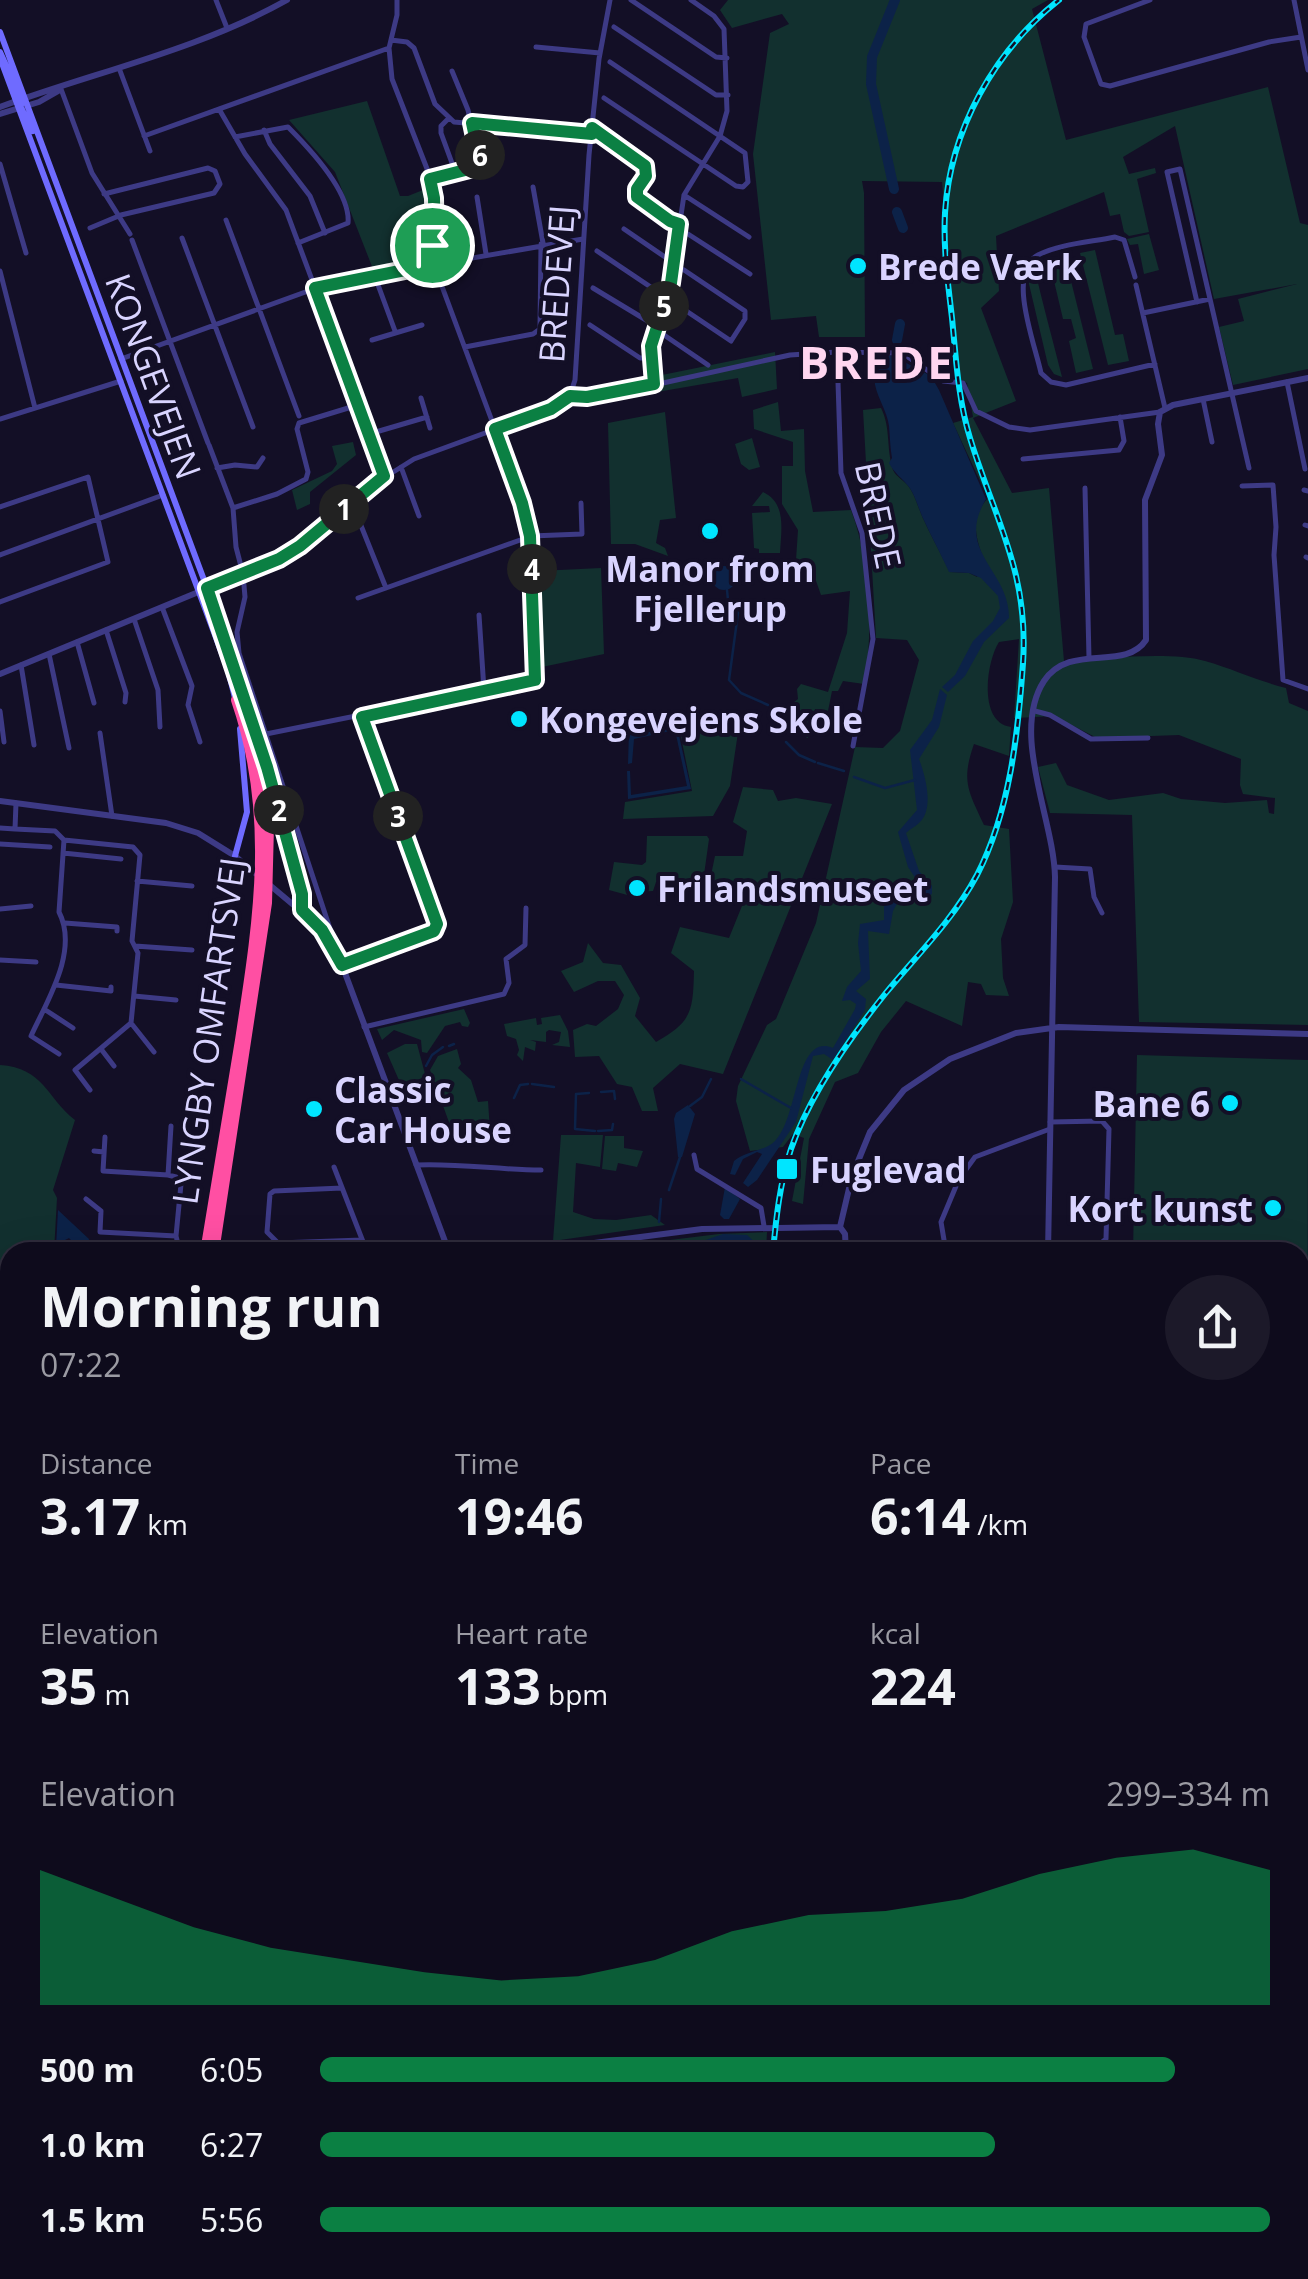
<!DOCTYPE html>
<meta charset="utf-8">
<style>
body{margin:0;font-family:"Open Sans",sans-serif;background:#1c1929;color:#f1f3f6;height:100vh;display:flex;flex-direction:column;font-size:38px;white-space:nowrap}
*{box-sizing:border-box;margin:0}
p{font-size:32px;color:#9b9ba3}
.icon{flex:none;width:55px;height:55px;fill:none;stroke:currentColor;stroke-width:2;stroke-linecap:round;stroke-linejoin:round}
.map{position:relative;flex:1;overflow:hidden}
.panel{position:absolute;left:0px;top:1242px;width:1310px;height:1038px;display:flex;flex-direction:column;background:#0e0b1c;border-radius:30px 30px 0 0;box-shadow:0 10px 40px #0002,0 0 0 2px #2e2b3b}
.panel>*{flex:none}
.pin{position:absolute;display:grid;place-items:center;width:85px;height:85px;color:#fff;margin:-42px;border:5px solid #fff;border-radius:50%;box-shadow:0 2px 10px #0007}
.km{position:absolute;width:50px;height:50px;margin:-25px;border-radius:50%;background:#222;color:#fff;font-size:28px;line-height:50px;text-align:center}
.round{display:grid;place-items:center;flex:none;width:105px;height:105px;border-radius:52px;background:#1c1929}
.headline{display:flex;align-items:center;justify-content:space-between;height:170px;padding:0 40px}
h1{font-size:55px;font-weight:700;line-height:75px}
.stats{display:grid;grid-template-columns:repeat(3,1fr);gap:15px;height:170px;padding:10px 40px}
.stats div{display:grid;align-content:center}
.stats b{font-size:50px;font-weight:700}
.stats small{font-size:28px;font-weight:400}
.stats p{font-size:28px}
.chart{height:280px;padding:20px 40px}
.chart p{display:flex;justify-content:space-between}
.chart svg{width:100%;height:180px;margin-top:10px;fill:#0b8043;opacity:.7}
ul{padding:0 40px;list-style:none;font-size:32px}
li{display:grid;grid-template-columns:160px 120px 1fr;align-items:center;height:75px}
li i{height:25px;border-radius:12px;background:#0b8043}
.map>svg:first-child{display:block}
.green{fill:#12302f}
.water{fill:#0c2248}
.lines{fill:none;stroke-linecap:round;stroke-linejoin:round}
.stream{stroke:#0c2248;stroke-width:2.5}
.river{stroke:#0c2248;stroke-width:10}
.ferry{stroke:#62b6ff;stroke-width:2.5;stroke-dasharray:12 10;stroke-linecap:butt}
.pedestrian{stroke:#3d3a85;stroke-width:4}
.minor{stroke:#3d3a85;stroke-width:5}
.tertiary{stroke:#3d3a85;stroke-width:6}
.secondary{stroke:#6f6bff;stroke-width:6}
.motorway{stroke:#ff4fa3;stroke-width:10}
.tram{stroke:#00e5ff;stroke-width:2.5}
.rail-casing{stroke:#00e5ff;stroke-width:6}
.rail{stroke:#130f26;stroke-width:2.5;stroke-dasharray:8;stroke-linecap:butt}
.route-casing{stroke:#fff;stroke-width:20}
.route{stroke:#0b8043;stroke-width:12}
.poi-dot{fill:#00e5ff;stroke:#130f26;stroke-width:4}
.labels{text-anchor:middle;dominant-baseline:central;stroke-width:8;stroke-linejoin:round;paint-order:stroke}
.poi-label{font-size:35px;font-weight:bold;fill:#d9d4ff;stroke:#130f26;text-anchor:start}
.street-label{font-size:35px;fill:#d9d4ff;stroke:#130f26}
.district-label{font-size:45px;font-weight:bold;letter-spacing:2.5px;fill:#ffd6f0;stroke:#130f26}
</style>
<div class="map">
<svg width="1308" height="2279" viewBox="0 0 1308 2279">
<rect width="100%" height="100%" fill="#130f26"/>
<path class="green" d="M728,0H1048L1032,9L1066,140L1268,87L1300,223L1308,225V369L1233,385L1219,327L1244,321L1238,299L1297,284L1214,299L1175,126L1123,157L1129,174L1155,168L1156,173L1137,179L1149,232L1129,236L1124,232L1120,214L1110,216L1104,192L996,236L999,291L981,308L1016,401L973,418L1012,493L1049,488L1064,661C1103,659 1169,651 1205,661C1233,669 1258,681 1286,688L1289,703L1308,711V1025L1139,1022L1132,815L1050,813L1038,767L1056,763L1067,785L1109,800L1163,793L1181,799L1225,803L1267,800L1269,813L1274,814L1275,798L1243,794L1240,785L1241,759L1179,735L1097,738L1054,716L1014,718L1019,639L999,642C986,662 978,723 1011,727L1009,756L974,744C961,781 968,790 984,825L1009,829L1013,902L1001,939L1003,978L1009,996L986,995L981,984L968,982L962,1026L906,1001L881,1032L858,1073L835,1082L809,1139L803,1204L792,1201L804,1138L793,1134L783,1147L750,1151L736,1101L738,1086L767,1025L776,1019L816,923L855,747L883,748L900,731L919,660L907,640L876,638L863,410L881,408C891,428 886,448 893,470C896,477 904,480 909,487C915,495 918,507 922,516C931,536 940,552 950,572L969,573L977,577L984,560C975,536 970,518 988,498L953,423L973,417L967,383L960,379L942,182L862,181L864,193L865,337H819L816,316L771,320L753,154L770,33L789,24L782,14L732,28L720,10Z
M367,101L400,196H408L428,188L429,258L373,269L335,172L289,120Z
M1149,234L1159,270L1144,274L1138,244L1130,245L1127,239Z
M1095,250L1115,335L1123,334L1129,361L1108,365L1080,253Z
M1065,257L1093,369L1076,373L1069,341L1076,338L1071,319H1063L1049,260Z
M1034,266C1043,305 1052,337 1062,377L1054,374L1048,365L1029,284V270Z
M775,352L777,389L742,397L738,378L605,401L603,387Z
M778,402L781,431L804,429L805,471L813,512L851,510C870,560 874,632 864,684L843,681L838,691H832L828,711L815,709L808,738L786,729L784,710L798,699L797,689L801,684L828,692L847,633L850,591L821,595L815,578L796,560L798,530L782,504V466H793V442L754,429L753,410Z
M665,412L676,518L660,520L656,543L665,548L668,556L635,544H611L608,423Z
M752,438L760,467L749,470L741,464L735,444Z
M353,442L356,455L310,492V504L297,510L292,490L332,471L337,464L332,446Z
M763,492C787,503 781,531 780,553H759V549L754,548L752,513L770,512L769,506H752Z
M601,568L604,654L542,667L539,571Z
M740,719L730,786L713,816L623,819L625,802L692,791L680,732Z
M743,787L773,790L778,801L796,798L832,804L723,1074L680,1064L653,1088L658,1111H642L632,1087L617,1084L599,1056L575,1057L573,1030L587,1024L596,1026L618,1009L624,995L615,981H598L574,992L561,971L583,962L588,943L603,963L621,965L640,998L635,1016L656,1042C692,1022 693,1011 694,971L671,953L680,927L729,938L748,891L710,880L715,856H743L747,831L733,822Z
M647,836H707L709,839L703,882L685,879L679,885L656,882L653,891L637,892L631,896L609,890L614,862L642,865L646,862Z
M464,1009L470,1023L468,1027L462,1026L460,1022L445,1026L427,1053L422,1052L421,1040L394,1030L382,1040L377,1029Z
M560,1015L568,1031L570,1047L552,1045L559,1042L561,1032L549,1030L546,1032V1042L530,1040L536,1042L535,1051L525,1047L523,1061L517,1055L519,1050L516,1039L507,1036L504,1024L536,1018L537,1025L542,1024L541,1018Z
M405,1044H417L425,1074L424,1077L402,1087L387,1053Z
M457,1049L461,1064L458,1068L471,1080L478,1102L488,1101L490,1131L457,1130L450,1125L430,1070L438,1056Z
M1137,1055L1308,1060L1307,1705H1300V1252H1133Z
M0,1065C44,1068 46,1097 75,1120L53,1190L57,1198L54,1252H10V1331L0,1330Z
M561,1135H603L600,1167L576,1163L573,1212L594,1219L616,1220L651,1215L665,1225L553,1241Z
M605,1136H624V1148L643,1151L637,1167L618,1163L616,1171L602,1169Z
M767,1232L766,1252H572L719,1234Z
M0,1667H10V1958L0,1961Z
M1031,2270H1120L1114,2279H1032Z"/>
<path class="water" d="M411,214L422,222L416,250L400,260H392L390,255L401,241V216Z
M891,355L931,376L939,390L986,499C954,552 1010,570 1009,618L984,642L965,676L948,692L942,687L955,675L973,641L993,621L1000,608L998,596L981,578L969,573L949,572C940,552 931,536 922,516C918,507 915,495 909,487C902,478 894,473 889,463L892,458C890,447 890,437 889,426C887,403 856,374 891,355Z
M712 578a12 12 0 1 1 24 0a12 12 0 1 1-24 0Z
M940,689L947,695L939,727L919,759C925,775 935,809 919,823C915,827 910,829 906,833L919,871L932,886V894L920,900L907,892L903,893L893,911L889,934L868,931L870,979L856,991L866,999L865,1010L833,1060L824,1054L813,1056L796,1122L757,1180L748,1187L743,1183L762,1154L757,1152L743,1159L735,1175L730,1174L734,1161C746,1151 765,1151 775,1141C799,1117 795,1032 833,1048L855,1009L856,1004L850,1000L842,1001L847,987L861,971L858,943L860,924L884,920V906L901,885L908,883L922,888L908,867L898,832L917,810L910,750L932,720Z
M698,725L678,731L691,789L628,799L627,771H630L631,795L687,786L675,730L634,739L632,763L628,764L629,730L635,734Z
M688,1105L695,1114L682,1157H678L674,1119L676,1113Z
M725,1187L740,1199L729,1219H724L720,1215Z
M58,1210L89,1239L88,1252H74L79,1248L69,1238L63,1241L61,1248L56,1247Z
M723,1234L747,1235L758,1245L756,1252H692L700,1242Z
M10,1958V2240L0,2229V1961Z
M55,2270H490V2271L488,2279H72Z
M709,2270H770L822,2279H751Z"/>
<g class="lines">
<path class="stream" d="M727,590L728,600L738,613L729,680L741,693L768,705
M771,707L779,716L780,724
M786,742L799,755L815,762
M818,763L844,771
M854,777L885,788L915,780
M449,1046L454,1044
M426,1066L432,1055L443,1047
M741,1079L791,1108
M532,1084L554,1087
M601,1092L614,1091L615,1099
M589,1093L576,1094L575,1129L595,1131
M514,1098L520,1085L528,1084
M690,1106L702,1097L711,1079
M598,1131L612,1130L613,1124
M669,1190L680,1157
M659,1222L661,1199"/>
<path class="river" d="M894,189L871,84L872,57L895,0
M897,212L903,228
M897,340L900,324"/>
<path class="ferry" d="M0,2073L10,2074
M721,2270L737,2276"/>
<path class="pedestrian" d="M1154,2272L1159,2279
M1232,2279L1235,2270"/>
<path class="minor" d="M216,0L227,28
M397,0V15L389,48L392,79L431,179L435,211L432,245L437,273L492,421
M631,0L716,57L727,58
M1150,0L1086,24L1084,37L1101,84L1110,86L1269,42L1301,37
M1294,0L1308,70
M614,27L716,95H728
M391,40L407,42L414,48L435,104L454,122L591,134
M536,47L600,53
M119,68L150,151
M61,89L92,173L130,234
M604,98L736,186L743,187L748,182L745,153L610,62
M219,109L245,154L286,210L385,476
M448,119L441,126V133L456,174
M592,129L645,166L647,176L637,189V197L670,221L679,224
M264,130L270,144L310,196L325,233
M144,136L389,48
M235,137L288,127C309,148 351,192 348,223L298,243
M0,164L26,253
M431,179L481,167L468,110L452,71
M533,187L543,243
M684,195L749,237
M477,197L486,254
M226,220L299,416
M90,228L121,215L214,193L220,184L215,171L208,168L104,194
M624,229L665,257L674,258
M678,233L688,234L750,274
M182,238L253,427
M132,240L208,443
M597,251L731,341L745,319V311L684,270L673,268
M0,271L35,408
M374,274L395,331
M1135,277L1124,240L1115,237C1091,242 1059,244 1038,255C1006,272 1035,344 1041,373L1051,382L1066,385L1155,364
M1136,285L1165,408
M593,288L656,326
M1197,302L1167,172L1180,169L1249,468
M1143,313L1210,299
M590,325L640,358H650
M654,333L664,335L708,365
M372,340L422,325
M465,347L533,334L540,329L541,244
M837,352L841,473L862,533L873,639L853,746
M121,359L333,282L583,239
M1287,382L1305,469
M654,385L651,346L671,283L684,195L720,136L727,111L724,29L714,16L691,0
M571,396L587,397L654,385L790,355L837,352L902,353L943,381L963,383L976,411L1009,427L1030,430L1160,412
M421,398L430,428
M1203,399L1212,442
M0,419L121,381
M369,434L427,417
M209,445L233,508L236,547L243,574L245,597L237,632L239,653L342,965L434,931L437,924L362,717
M1023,459L1119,450L1124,441L1120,417
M401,467L419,516
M217,468L235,465L257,467L263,458
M1242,486L1273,485L1276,527L1274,555L1283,680L1308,689
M1085,488L1089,658
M1304,490L1308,491
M352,503L386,588
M0,507L88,477L108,562L0,602
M233,508L277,494L306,479L308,472L297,429L299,423L358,405
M1305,525L1308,526
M531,536L582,534L581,503
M0,555L163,495
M1306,557L1308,558
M207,588L279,559L301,546L371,486L414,459L551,409L570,395L575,380L589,155L599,59L610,0
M358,598L523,539
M162,607L192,686L188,705L200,742
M479,615L484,690
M134,619L158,690L160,727
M106,630L126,693L125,702
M77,642L94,703
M49,654L69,748
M21,665L34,745
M0,711L4,742
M1035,711L1050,715L1091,739L1148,738
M100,733L112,816
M266,734L535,680L530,536L522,503L495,429
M16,803L15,829L55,831L64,840L133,847L140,855L132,941L138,953L131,1023L75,1070L90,1090
M0,828L15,829
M0,844L50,847
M63,853L121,859
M1055,867L1090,869L1094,897L1102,913
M137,881L192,886
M0,909L31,906
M65,923L117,927V931
M135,946L192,950
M0,960L36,962
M56,985L111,991V987
M134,996L176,1000
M44,1009L73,1028
M131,1023L154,1052
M364,1027L504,994L509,983L506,959L525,945L526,908
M101,1049L114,1066
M59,1054L31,1036C47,1001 79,951 59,912L64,840
M105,1137L103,1171L168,1175L171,1126
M94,1151L104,1152
M694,1155L697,1169L761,1208L764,1226
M416,1165C459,1163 499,1170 541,1170
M334,1167L367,1252
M168,1175L176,1177L181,1184L176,1236L180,1252
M342,1188L274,1191L270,1194L267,1232L278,1243L362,1240
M86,1199L101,1211L100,1232L176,1236
M1048,1246L1100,1244L1106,1239L1109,1129L1102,1121L1050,1122
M946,1252L941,1222L959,1179L975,1157L1050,1129
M0,1565L10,1568
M1300,1578L1308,1577
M1300,1751H1308
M1300,1893L1308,1890
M1300,1975L1308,1974
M1300,2081L1308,2080
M554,2279L555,2270"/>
<path class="tertiary" d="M0,107C95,72 198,50 287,0
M0,114L39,102L60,90
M0,674L196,593
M0,801L166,823L198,833L235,856L315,923L342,965L449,1252
M525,1252L702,1229L840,1227
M846,1252L845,1234L840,1227L852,1176L870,1132L904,1090L950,1059L1016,1033L1059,1027L1308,1034
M1048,1252L1055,877C1054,820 1010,733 1044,681C1070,642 1125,672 1146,640L1145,500L1162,455L1158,424L1160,412L1173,405L1308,378
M0,1524L10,1517
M1300,1712L1308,1713
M1300,1868L1308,1802
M1300,2212L1308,2217
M1300,2219L1308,2225
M965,2270L972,2279
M942,2279L944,2270
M1121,2279L1127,2270
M1126,2279L1132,2270"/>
<path class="secondary" d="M0,32L207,588L259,741
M0,52L23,103
M0,58L228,670L236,702
M18,102L33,131
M264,757L302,894L301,911
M235,856L247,812L240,729"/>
<path class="motorway" d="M205,1252C217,1182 228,1111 240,1040C258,922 276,816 236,700
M214,1252L267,903L269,826L258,739
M689,2270L694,2279
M698,2270L703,2279"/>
<path class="tram" d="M0,1408L10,1419
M672,2270L676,2279"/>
<defs>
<path id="rail" d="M773,1252C776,1218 780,1182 791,1149C810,1094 849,1039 885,994C917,955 953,920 977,875C1010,811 1018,734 1023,663C1029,572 995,520 970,438C958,399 956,358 952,318C948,283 943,248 945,213C950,130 994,51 1059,0
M1300,2152L1308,2155"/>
</defs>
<use href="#rail" class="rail-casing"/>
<use href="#rail" class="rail"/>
</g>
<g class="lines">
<defs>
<path id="route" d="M472,123L592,134V128L645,166L646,176L637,189V197L670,221L679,224L671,283L651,346L654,384L587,397L570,396L551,409L495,429L522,503L530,536L535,680L362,717L437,924L434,931L342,965L322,930L302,910V894L267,767L207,588L279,559L300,546L384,476L315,288L435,264L434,198L430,179L481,166Z"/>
</defs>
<use href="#route" class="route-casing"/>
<use href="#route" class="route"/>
</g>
<g class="poi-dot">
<circle cx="858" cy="266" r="10"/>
<circle cx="710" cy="531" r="10"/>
<circle cx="519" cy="719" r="10"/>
<circle cx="637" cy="888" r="10"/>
<circle cx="1230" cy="1103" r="10"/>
<circle cx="314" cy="1109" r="10"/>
<rect x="775" y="1157" width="24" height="24" rx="5"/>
<circle cx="1273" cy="1208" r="10"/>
</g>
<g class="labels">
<g class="poi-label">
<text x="878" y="266">Brede Værk</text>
<text x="710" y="568" text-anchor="middle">Manor from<tspan x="710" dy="40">Fjellerup</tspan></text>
<text x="539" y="719">Kongevejens Skole</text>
<text x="657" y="888">Frilandsmuseet</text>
<text x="334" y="1089">Classic<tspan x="334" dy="40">Car House</tspan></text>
<text x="1210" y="1103" text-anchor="end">Bane 6</text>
<text x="810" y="1169">Fuglevad</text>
<text x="1253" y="1208" text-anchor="end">Kort kunst</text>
</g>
<g class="street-label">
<text transform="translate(556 284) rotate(-86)">BREDEVEJ</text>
<text transform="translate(154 376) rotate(70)">KONGEVEJEN</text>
<text transform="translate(879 515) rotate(78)">BREDE</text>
<text transform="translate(208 1031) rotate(-82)">LYNGBY OMFARTSVEJ</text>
</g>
<g class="district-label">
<text x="877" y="361">BREDE</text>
</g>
</g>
</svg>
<div class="pin" style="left:432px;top:245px;background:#1e9e55"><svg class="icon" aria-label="arrive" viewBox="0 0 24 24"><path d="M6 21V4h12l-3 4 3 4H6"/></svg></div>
<b class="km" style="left:344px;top:509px">1</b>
<b class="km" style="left:279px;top:810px">2</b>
<b class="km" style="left:398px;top:816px">3</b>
<b class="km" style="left:532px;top:569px">4</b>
<b class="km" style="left:664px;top:306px">5</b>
<b class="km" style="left:480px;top:155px">6</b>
<section class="panel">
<div class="headline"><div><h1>Morning run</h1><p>07:22</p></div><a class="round"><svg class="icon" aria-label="share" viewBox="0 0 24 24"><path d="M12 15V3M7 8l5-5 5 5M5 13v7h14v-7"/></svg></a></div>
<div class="stats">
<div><p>Distance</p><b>3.17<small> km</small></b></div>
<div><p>Time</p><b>19:46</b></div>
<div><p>Pace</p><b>6:14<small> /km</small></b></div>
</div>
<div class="stats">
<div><p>Elevation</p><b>35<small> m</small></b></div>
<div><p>Heart rate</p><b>133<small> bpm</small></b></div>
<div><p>kcal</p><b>224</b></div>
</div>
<div class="chart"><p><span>Elevation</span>299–334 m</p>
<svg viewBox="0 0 160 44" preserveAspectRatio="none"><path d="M0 44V11L10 18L20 25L30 30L40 33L50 36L60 38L70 37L80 33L90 26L100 22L110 21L120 18L130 12L140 8L150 6L160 11V44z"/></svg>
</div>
<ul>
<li><b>500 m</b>6:05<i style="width:90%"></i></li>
<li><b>1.0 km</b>6:27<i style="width:71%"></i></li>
<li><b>1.5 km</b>5:56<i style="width:100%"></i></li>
</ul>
</section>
</div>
